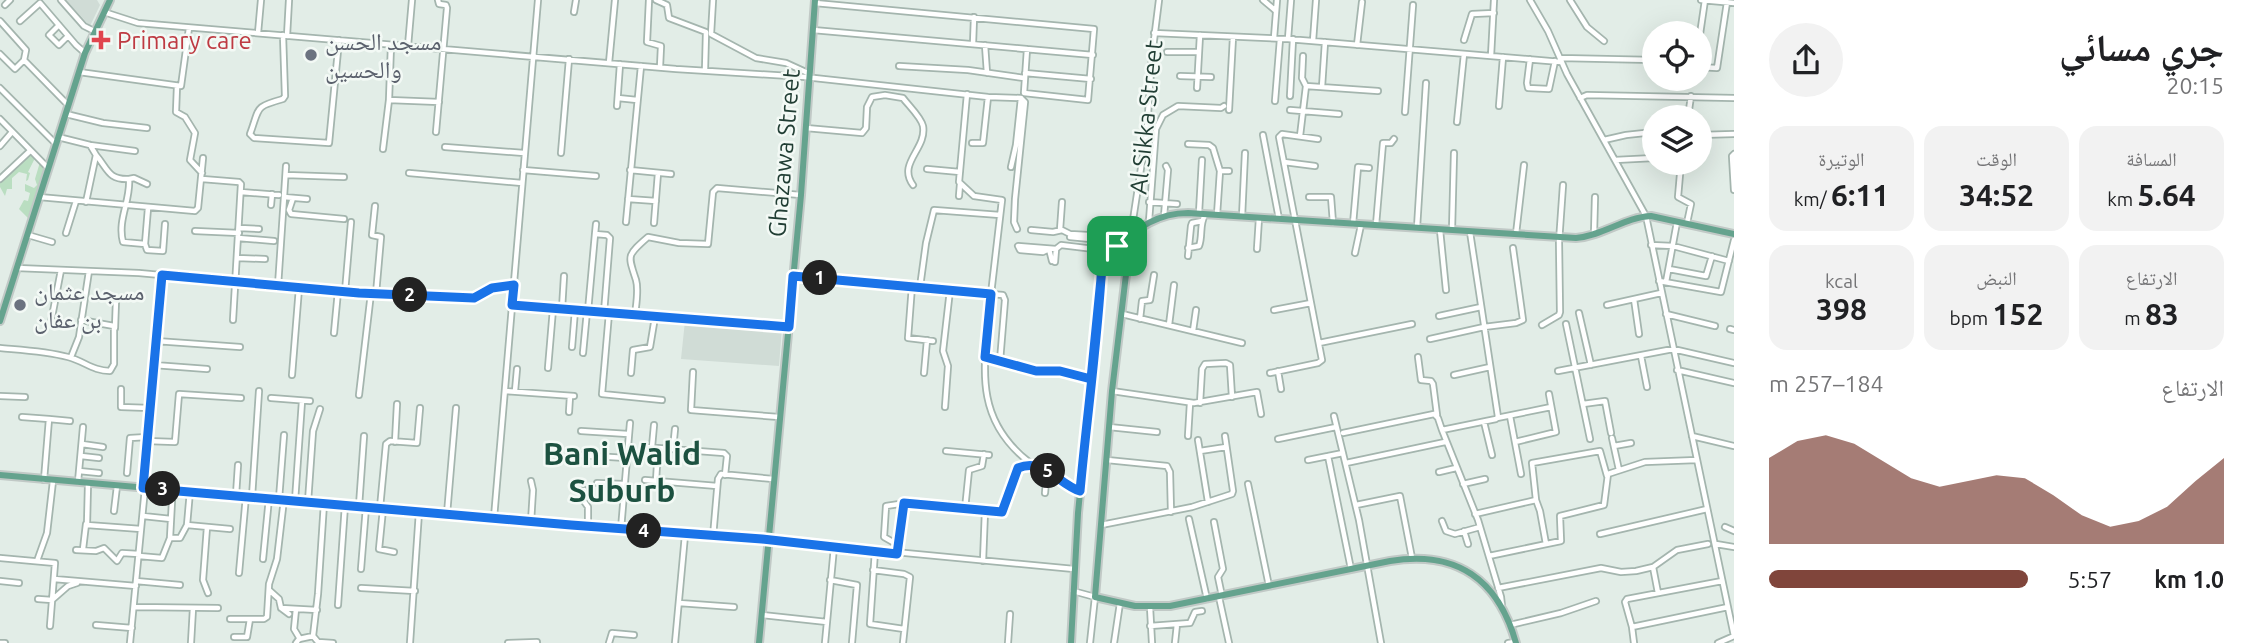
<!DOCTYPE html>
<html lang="ar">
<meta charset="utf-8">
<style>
body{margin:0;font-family:Ubuntu,"Noto Naskh Arabic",sans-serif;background:#f2f2f2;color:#202124;direction:rtl;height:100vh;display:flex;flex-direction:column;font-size:26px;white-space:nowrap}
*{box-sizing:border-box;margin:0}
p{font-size:23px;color:#757577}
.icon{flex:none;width:38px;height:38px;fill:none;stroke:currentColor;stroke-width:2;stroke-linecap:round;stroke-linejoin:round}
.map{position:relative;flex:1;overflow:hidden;direction:ltr}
.details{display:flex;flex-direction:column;background:#fff;width:525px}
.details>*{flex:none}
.fabs{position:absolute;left:1642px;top:21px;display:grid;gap:14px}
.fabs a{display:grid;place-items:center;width:70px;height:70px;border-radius:50%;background:#fff;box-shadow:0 7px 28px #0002;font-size:35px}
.pin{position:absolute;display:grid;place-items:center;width:60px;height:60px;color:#fff;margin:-30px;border-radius:14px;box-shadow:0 4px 10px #0006}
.km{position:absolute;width:35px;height:35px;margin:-18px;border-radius:50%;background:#222;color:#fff;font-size:19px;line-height:35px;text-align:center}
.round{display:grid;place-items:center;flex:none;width:74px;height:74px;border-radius:37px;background:#f2f2f2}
.summary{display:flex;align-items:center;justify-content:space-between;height:119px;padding:0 35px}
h1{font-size:38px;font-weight:700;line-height:52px}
.metrics{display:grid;grid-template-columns:repeat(3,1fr);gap:10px;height:119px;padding:7px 35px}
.metrics div{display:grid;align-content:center;border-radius:18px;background:#f2f2f2;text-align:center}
.metrics b{font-size:30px;font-weight:700}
.metrics small{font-size:19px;font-weight:400}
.metrics p{font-size:19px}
.chart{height:196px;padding:14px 35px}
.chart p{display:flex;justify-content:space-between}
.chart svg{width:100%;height:126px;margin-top:7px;fill:#80453b;opacity:.7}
ul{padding:0 35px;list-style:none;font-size:23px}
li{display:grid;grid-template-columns:112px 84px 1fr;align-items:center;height:52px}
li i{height:18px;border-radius:9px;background:#80453b}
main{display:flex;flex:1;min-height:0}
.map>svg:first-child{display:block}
.built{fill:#d0dcd6}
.green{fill:#badec1}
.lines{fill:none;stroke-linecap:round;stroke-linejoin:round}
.minor-casing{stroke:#a4b5ae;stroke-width:8}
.major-casing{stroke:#c1c9c6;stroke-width:10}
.minor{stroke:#fff;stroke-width:4.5}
.major{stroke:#65a38e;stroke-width:6}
.route-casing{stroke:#fff;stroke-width:14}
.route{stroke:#1a73e8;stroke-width:9}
.health-dot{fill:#e0444e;stroke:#f3f9f5;stroke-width:2.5}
.worship-dot{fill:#6b7280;stroke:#f3f9f5;stroke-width:2.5}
.labels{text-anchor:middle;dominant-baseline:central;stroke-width:5;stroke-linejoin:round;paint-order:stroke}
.health-label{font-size:24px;fill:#be3a42;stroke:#f3f9f5;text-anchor:start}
.worship-label{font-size:24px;fill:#5b616d;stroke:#f3f9f5;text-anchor:start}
.street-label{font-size:24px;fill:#213e34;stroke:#f3f9f5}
.district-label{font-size:32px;font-weight:bold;fill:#1c5140;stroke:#f3f9f5}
</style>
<main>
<section class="details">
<div class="summary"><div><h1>جري مسائي</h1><p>20:15</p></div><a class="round"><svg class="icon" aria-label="share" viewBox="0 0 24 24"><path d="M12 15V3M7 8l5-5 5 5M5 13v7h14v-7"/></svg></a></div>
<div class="metrics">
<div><p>المسافة</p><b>5.64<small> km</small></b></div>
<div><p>الوقت</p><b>34:52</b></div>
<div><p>الوتيرة</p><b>6:11<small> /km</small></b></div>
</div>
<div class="metrics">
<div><p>الارتفاع</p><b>83<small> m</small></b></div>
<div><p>النبض</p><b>152<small> bpm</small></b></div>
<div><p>kcal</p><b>398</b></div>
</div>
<div class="chart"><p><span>الارتفاع</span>184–257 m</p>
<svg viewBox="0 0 160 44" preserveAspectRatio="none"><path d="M0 44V14L10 8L20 6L30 9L40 15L50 21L60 24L70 22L80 20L90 21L100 27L110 34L120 38L130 36L140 31L150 22L160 14V44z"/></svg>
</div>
<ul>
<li><b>1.0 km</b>5:57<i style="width:100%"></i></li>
</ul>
</section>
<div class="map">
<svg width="1734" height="643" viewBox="0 0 1734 643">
<rect width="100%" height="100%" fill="#e2ede7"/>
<path class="built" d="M66,0H97L100,5L90,26Z
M685,321L782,328L779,366L681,359Z"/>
<path class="green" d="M30,153L35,158L28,172L30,173L28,180L26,181L27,174L19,172L12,178V189H7L5,196L0,187V181Z
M40,162L45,166L28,218L19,209L24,200L28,201L30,193L25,191V184L34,188L37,185L35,179Z"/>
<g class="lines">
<defs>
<path id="minor" d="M61,0L84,26L94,31
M649,0L647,42L661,46L660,67
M656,0L667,5L669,18L706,32L705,70
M713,0L711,34L756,58L786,63L810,74
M1263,0L1276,11
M1530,0L1548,31L1567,74L1646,216L1734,636
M1570,0L1587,27L1604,41
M1701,0L1734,3
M815,3L1094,29L1088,100L1024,93L1027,49
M5,5L10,0
M104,12L138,23L676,69L805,77L988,97L1021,98L1025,102L1015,199L1014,222L1017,229
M574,12L576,0
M0,21L26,50L24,60L15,69L0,54
M20,21L40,3L76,45L85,53
M59,25L49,35L59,45L68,36
M813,30L1093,55
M258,33L261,0
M1154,33L1288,39L1561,62
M283,35L285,96L283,99C254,107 260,107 250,134L254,138L329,143L339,40
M287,36L289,0
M1274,38L1277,0
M1288,39L1291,0
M1464,40L1472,14L1494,13
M1313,41L1316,0
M1699,41L1705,0
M973,44L974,17
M985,45L987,73
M1357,45L1362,2
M408,46L412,0
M1167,52H1199
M1303,56L1302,78L1306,86
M1491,56L1494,0
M1560,58L1654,60
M1530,59L1527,83L1528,88L1549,89L1555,61
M24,60L68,105
M609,63L615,0
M899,66L968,70L1024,78
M1699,67L1717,68L1727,2
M79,72L181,86L189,28
M1025,73L1091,79
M1180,76L1211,77
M177,86L176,112L185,117L195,133L190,160L202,173
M1322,87L1325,42
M0,88L56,144
M1197,88L1200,35
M967,94L959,182L974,196L1002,200L991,294L1003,295L1005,300L1000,361
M1290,96L1293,39
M618,98L637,100
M1580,98L1587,95L1734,98
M389,100L439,102
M1275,101L1280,39
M617,106L620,64
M1499,106L1503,57
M1229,110L1233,37
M1290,110L1339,114
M1405,112L1413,5
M66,114L103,123L147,128
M1688,117L1691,96
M0,119L48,168
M1457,122L1464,54
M806,128L862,133L866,128L867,107L872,97L885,95L903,98C909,106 921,117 923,126C927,149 897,163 913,185
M436,132L447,8L446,5L439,4L438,0
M1263,135L1279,219
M1699,135L1734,134
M1300,136L1306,86L1378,91
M58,137L90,145L135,151
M1604,140L1626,135L1654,132
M972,143H983L988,97
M1188,144L1209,145L1213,148L1220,171L1217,215
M0,146L12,132
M445,147L524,153
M383,149L389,100L391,45
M561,153L569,59
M1734,154L1732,156L1734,190
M96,155C108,169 108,180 129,179C131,200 117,220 123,242L145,244L148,208
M1615,160L1654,158
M1284,162L1315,166
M1681,163L1678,197L1691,204L1687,223
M1011,167L1016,145L1021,98
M927,169L960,172
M523,170L596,176
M630,170L671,174
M1220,171H1229
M409,173L522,183
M286,175L344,177
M0,179L30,151
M129,179L134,178L147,184
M202,179L239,182L241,184L233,320
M241,192L279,195
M959,196L960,184
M39,197L195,211L198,208L203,158
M284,197L286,166
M1309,197H1331L1333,223
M293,198L289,210L291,214L344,219
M628,199L656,201
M86,202L96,155L90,145
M1149,202L1177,204
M271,205L272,194
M375,206L372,235L381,237L376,294
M1199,213L1202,160
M1164,216L1168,170L1166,166
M1242,217L1245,153
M1149,221L1156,129L1163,115L1178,106L1221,108L1224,106
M626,222L641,66
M654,223L658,173
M1353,224L1358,167L1369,168
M1376,225L1383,143H1391L1394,139
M239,228L259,229
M1417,228L1426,83
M1031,230L1053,232L1062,230L1070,234L1105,236L1116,245
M1060,230L1062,202
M1440,230L1446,290
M1452,230L1454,153
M195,231L239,233
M1470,232L1498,417L1496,419L1442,430L1478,520L1501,597L1502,606
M66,233L76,201
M1131,233L1147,129L1152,56L1159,0
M595,234L596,224
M1516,234L1524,165
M1594,234L1595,197
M28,235L52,242
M1070,237L1101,240
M238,238L274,241
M145,244L147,250L163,251L165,224
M1651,245L1673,246L1729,261
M1188,248L1199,246C1203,236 1199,225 1205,215
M1257,249L1259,218
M1355,253L1361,225
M1104,256L1106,237
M1188,256L1191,226L1192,223L1202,221
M237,258L265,259
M1052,261L1049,249L1043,252L1020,250L1018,246L1056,249L1061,245L1094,249L1106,237
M1055,262L1056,249
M17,268L139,273L345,292L474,298L492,288L514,285
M1669,269L1706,276L1712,256
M793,276L991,294C986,359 969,415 1029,462C1034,466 1042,467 1048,471C1060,478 1067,487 1080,491
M1659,281L1721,292L1734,240
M1666,282L1677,222
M278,286L284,197L307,199
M912,286L908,338L933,341
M920,287L926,243L934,210L1000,215
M345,292L351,222
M1634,299L1639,334
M512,305L789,327
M1607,305L1661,293
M562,309L564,276
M1274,310L1311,303
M588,311L595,234L607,235L610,238L604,313
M609,313L602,394L662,400
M1579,313L1591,365
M1122,314L1242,343
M1666,314L1715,326
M635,315C636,305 639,290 636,280C628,255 626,256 648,237L679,243L708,244L713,192L717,188L801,195
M1439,316L1481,307
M1140,319L1142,301L1150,300L1154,275
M51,322L61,270
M1566,324L1590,439
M1169,325L1174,285
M1542,325L1559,315L1560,312L1559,242L1563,185
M115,328L116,300
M1730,329L1734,330
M1193,331L1196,310
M334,333L338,291
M1430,339L1484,327L1516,323L1523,320L1513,248
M156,341L240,347
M1319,343L1412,324
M572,347L575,310
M0,348C23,350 46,351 68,357C84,361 93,371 110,371L114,364V326L81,320
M583,353L587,311
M1641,356L1647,387
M71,357L79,337L89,271
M985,357L1036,371H1060L1091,379
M1418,357L1421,380L1431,381L1433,384L1437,415
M154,365L207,369
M548,368L553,309
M1677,370L1734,383
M1278,371L1281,389
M1558,371L1673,349L1734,363
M693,372L691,410L779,417
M631,373L633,350L650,347L655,317
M924,373L927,340
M1270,373L1318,363L1322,360L1279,137L1282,134L1318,139
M292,375L299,288
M1454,375L1490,367
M121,389V407L150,408
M505,391L574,396
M515,391L517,369
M1112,391L1194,403L1257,392L1261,414
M359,395L371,293
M0,396L25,397
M271,398L310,401
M1200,403L1202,369L1205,364L1226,363L1230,365L1232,397
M1583,404L1605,401L1611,433
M945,407L948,366L943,351L950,290
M569,412L570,396
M1334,416L1359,520L1381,643
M1510,416L1521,474
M22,417L49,419
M1497,418L1551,407
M1484,422L1492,455
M1109,427L1157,432
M581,431L628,434
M1343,433L1434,414L1438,418L1442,430
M1188,436L1190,403
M1692,436L1734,446
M1612,438L1619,470
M1278,439L1336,427
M1198,440L1208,502
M147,441L175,442L179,394L241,398
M395,442L397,404
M1515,442L1556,432L1549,394
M82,444L103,447
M1614,446L1631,443
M645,447L724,453L727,456L725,475
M652,447L654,425
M673,449L675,429
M946,451L989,455
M1200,451L1226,447
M578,455L626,458
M81,456L99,458
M1328,456L1351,569
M1107,460L1167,466L1170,472L1171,512
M1308,460L1343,453
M1346,463L1445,442
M79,471L99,473
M1439,472L1456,468
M127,473L130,438L147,437
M44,480L49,419L70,421
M645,480L717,486
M531,481L533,490L531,522
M656,481L658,448
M78,482L83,427
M597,483L623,484
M88,484L87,525L141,529
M1248,484L1269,586
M1463,484L1485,479
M143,488L162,275
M584,490L583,500L588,507V527
M1045,493L1047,470
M236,495L238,465
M252,497L259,391
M279,499L284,435
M295,501L302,401
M308,502L313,431L320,409
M1356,505L1400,496L1412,558
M359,506L364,436
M380,508L386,444L390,441L417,443L420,408
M383,509L379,549L394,552
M965,509L969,470L982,466L984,454
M114,511L117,486
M447,514L456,408
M1475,514L1536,500
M143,516L171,519
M494,518L538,0
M1189,519L1207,599
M1442,521L1446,531L1455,534L1480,527
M1214,522L1223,569L1218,577L1222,596
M187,525L230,529
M1101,525L1192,507L1232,494L1233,491L1225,436
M207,527L203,580L208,593
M1725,527L1734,531
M621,529L630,423
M1464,531L1468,544
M1600,534L1707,509
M713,537L718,479L721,474L773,479
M171,538H180L187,525L190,491
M769,540L1074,569
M1546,544L1540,511L1536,500L1532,463L1600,451L1607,476
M1716,544L1734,547
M898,545L884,537L886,506L906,503L985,511
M898,547L904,503
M83,549L86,524
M76,550L96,551L104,548L117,561L122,553L139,554
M875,551L870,624L904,629
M139,556L162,558L170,538L172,501
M1489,556L1561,541L1560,516L1604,505L1608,474L1645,462L1697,460
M0,558L55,563L50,626
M263,559L269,498
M37,561L47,533L53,481
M983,561L985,511L1004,512L1015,473L1020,467L1031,465
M1653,567L1658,593
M361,569L366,507
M873,570L904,574L910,577L903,643
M239,573L246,496
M54,579L136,586
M830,580L857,585L852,643
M0,581L19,583
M136,581L180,585
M361,588L415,591
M1498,588L1601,568L1621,572L1636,571L1653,567L1677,550L1708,544
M269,590L279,599L281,608L289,614
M1073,591L1095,597L1090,643
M1219,597L1229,643
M38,599L52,600L68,586L77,583
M679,603L734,607
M338,605L345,505
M134,607L218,608
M1150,607L1152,643
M281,608L317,610
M296,609L294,629L300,639
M762,615L827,622
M230,619H264L267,617L269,584L277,559L284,499
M96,625L132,628
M1510,625L1561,613L1596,601
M1150,626L1190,623L1195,612L1202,611
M1632,627L1625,602L1627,599L1722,581
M313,636L318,594L324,503
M234,637H247L250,619
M0,643H5
M130,643L145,488
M191,643L193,608
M296,643L299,639L313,636L318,642L333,643
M410,643L419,512
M508,643L537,642
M609,643L612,633L634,635
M675,643L685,535
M825,643L834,547
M1008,643L1010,614
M1114,643L1120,603
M1175,643L1177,624
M1508,643L1516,642
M1634,643L1632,627L1728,607
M1718,643L1734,636"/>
<path id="major" d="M1131,233L1112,391L1095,597L1135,606H1170L1390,561C1456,550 1498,579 1516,643
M0,321L85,53L110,0
M0,475L571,525L768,540
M759,643L801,195L815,0
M1071,643L1078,513L1103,259L1107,253C1133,233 1153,213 1188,213L1576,238C1603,236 1625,217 1651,216L1734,234"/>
</defs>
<use href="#minor" class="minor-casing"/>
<use href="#major" class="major-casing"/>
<use href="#minor" class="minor"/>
<use href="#major" class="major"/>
</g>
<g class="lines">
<defs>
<path id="route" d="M1117,246L1103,259L1091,379L1060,371H1036L985,357L991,294L793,276L789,327L512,305L514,285L492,288L474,298L359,293L162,275L143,488L571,525L762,539L897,554L904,503L1002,512L1018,468C1044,457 1058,484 1080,491C1087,415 1098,338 1102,262L1104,257L1106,237L1117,246"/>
</defs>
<use href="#route" class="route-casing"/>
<use href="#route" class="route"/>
</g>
<path class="health-dot" d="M97.5 29.5h7v7h7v7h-7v7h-7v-7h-7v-7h7z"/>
<g class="worship-dot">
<circle cx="311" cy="55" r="7"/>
<circle cx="20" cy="305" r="7"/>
</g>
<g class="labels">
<g class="health-label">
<text x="117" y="40">Primary care</text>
</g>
<g class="worship-label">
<text x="325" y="41">مسجد الحسن<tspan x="325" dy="28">والحسين</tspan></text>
<text x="34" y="291">مسجد عثمان<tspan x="34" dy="28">بن عفان</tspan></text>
</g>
<g class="street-label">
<text transform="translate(1146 117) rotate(-84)">Al Sikka Street</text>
<text transform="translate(784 153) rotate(-85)">Ghazawa Street</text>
</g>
<g class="district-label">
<text x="622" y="453">Bani Walid<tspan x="622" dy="37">Suburb</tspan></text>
</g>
</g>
</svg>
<div class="fabs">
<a><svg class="icon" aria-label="locate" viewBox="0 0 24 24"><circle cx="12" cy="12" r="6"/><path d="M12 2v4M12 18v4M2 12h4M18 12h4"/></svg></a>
<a><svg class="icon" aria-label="layers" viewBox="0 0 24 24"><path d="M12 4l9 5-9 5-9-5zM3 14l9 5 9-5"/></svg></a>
</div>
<div class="pin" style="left:1117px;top:246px;background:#1e9e55"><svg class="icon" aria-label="arrive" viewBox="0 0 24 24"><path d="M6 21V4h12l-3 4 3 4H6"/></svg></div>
<b class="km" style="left:820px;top:278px">1</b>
<b class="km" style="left:410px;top:295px">2</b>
<b class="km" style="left:163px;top:489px">3</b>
<b class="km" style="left:644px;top:531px">4</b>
<b class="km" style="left:1048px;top:471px">5</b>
</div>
</main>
